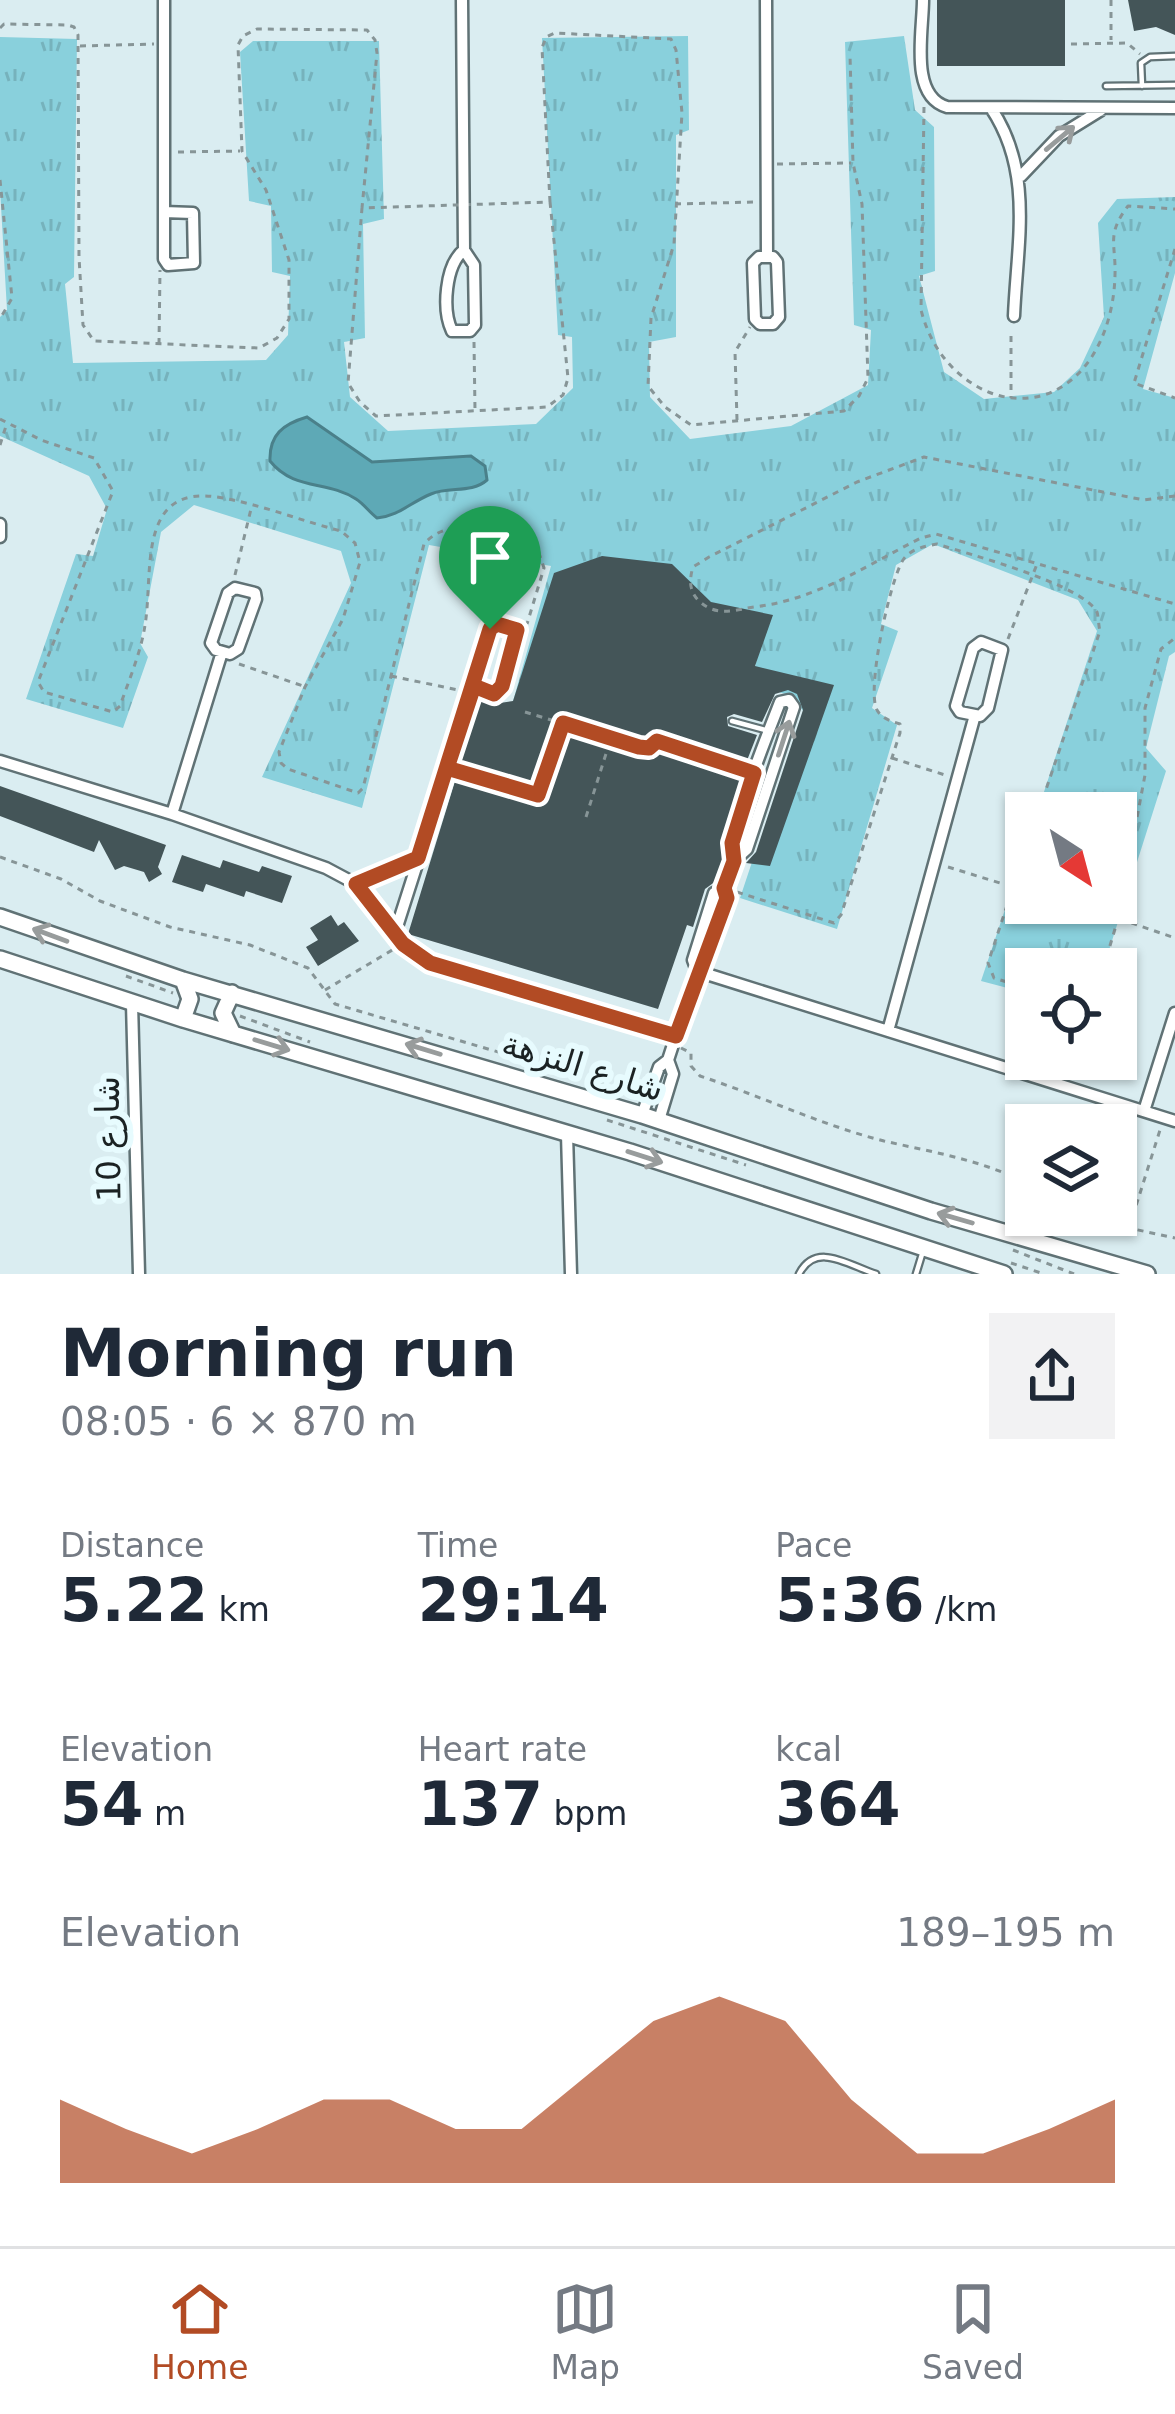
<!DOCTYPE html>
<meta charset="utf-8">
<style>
body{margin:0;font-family:"DejaVu Sans","Noto Naskh Arabic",sans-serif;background:#f2f2f3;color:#1f2937;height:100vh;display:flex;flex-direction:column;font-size:45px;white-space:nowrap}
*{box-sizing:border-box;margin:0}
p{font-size:39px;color:#747a83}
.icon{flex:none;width:66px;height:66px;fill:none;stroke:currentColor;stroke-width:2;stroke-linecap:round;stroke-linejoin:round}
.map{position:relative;height:1274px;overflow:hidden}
.panel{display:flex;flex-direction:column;background:#fff;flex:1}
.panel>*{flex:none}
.needle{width:78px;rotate:144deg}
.buttons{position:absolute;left:1005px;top:792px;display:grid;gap:24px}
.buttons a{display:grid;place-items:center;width:132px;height:132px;border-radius:0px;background:#fff;box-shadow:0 3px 9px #0004;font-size:60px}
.pin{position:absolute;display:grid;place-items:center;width:102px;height:102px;color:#fff;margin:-123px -51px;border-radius:50% 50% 50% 0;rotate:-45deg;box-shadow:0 0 12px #0007}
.pin .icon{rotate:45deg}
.round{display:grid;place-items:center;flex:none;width:126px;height:126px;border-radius:0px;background:#f2f2f3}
.overview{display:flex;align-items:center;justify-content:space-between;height:204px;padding:0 60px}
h1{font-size:66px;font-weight:700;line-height:90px}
.stats{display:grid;grid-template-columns:repeat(3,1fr);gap:18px;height:204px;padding:12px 60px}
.stats div{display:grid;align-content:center}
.stats b{font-size:60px;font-weight:700}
.stats small{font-size:33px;font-weight:400}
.stats p{font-size:33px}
.chart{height:336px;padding:24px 60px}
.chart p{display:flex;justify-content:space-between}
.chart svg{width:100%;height:216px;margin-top:12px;fill:#b24b24;opacity:.7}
.tab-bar{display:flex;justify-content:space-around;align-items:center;height:168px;border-top:3px solid #e0e1e3;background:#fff;font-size:33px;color:#747a83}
.tab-bar a{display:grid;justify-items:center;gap:6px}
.tab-bar .on{color:#b24b24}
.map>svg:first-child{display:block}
.grass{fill:url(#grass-tufts)}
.water{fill:#5ea9b6;stroke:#4a808a;stroke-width:3}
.building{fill:#445558}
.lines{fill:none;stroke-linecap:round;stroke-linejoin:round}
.lane-casing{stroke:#607275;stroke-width:9}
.street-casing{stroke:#607275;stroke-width:15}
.secondary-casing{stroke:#607275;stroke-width:20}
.path{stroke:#879597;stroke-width:3;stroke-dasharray:6 6;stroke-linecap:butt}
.lane{stroke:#fff;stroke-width:4.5}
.street{stroke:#fff;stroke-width:10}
.secondary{stroke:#fff;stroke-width:15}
.oneway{stroke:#989c9c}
.route-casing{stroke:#fff;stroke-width:24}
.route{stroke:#b24b24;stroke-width:15}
.labels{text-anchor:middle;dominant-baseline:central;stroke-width:12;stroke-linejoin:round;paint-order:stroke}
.street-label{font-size:33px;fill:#1b2223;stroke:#e7fbfe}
</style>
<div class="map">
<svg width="1175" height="1274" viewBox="0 0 1175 1274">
<defs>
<pattern id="grass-tufts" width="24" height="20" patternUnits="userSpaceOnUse" patternTransform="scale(3)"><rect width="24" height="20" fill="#89d0dc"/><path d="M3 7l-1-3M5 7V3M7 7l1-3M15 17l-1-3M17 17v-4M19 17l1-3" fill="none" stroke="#76b2bc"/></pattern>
</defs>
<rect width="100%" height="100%" fill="#daedf1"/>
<path class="grass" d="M688,36L689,130L676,135V337L649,342L650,397L690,439L791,426L868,385L871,330L854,325L845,42L904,36L915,110L934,127L935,271L919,276L944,372L984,399L1054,392L1080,368L1104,317L1098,223L1117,199L1175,197V273L1143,389L1175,398V652L1169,656L1146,748L1166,771L1103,969H1026V993L981,981L1026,847V903H1116V813H1037L1097,631L1078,600L933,544L896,565L881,624L898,631L872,708L897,725L837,929L740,898L755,853L772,843L807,717L794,697L751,683L765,626L510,712L551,566L429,545L362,808L262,777L351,583L341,551L194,505L161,532L140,643L148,657L123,728L26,699L76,554L93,556L107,509L89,476L0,436V317L7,310L0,189V37L77,39L74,277L65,284L73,363L266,360L288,335L290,276L272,272L271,206L249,201L240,52L253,41H379L384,219L363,224L365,338L344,342L350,397L388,431L536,424L573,388L572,337L558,335L542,38Z"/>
<path class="water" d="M307,417L372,462L471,456L485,466L487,480C471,494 450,486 431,494C411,502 399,516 377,518C369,512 364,504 356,499C327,480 294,491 270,461C269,435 283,424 307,417Z"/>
<path class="building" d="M937,0H1065V66H937Z
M1128,0H1175V35L1156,27L1134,31Z
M602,556L672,564L711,602L773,615L755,666L834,685L770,866L746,863L756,852L803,710L797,694L788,690L775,694L762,722L734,714L727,717L728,726L757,735L746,763L659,735L651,738L655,747L742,776L726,828L724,860L716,881L705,889L693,927L687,925L658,1009L408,934L480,700L493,704L513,701L554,573Z
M0,786L166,845L158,867L162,874L149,882L144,872L124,866L115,870L99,840L94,852L0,816Z
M182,855L220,868L223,860L259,872L262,866L292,876L282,903L246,891L244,897L206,884L203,892L172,882Z
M331,915L338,926L344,922L359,941L318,966L306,947L318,940L310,928Z"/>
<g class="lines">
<defs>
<path id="lane" d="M1106,86L1175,85
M1142,86L1141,63L1150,57L1175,56
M732,721L769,731
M657,741L754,773
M799,1274C816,1241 848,1265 876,1274
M916,1274L923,1251"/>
<path id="street" d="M164,0V259L168,265L194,263L193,213L164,212
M462,0L464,250
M766,0L767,256
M923,0C923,32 909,96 947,107L1175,108
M991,108C1034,172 1017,243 1014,316
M1021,176L1059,136L1101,110
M464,250L474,265L475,325L470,331H452C442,310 445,265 464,250Z
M759,257H773L777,262L779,317L773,324H760L755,319L753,263Z
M0,524V537
M235,588L255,593L256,599L238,649L230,654L216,650L211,643L228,593Z
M497,624L514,628L517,634L501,686L494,694L477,689L473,683L490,629Z
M981,642L1002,650L988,708L980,716L960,712L956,706L973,648Z
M0,761L172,814L326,868L356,884L403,943L430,963L676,1036
M172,814L222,652
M356,884L418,858
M395,933L474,686
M697,971L1175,1121
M697,971L693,960L714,893L724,888L734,861L747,849L794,707L789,700L780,702C769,731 725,837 734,861
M132,1003L139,1274
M888,1031L975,715
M1144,1111L1175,1013
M642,1115L659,1067L668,1060L697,971L706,962L727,898L724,888
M659,1120L673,1074L668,1060
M567,1134L571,1274"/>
<path id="secondary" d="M0,917L183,980L642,1115L931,1211L1147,1274
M0,959L183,1019L630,1152L1004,1274
M183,980L190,999L183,1019
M232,993L223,1013L233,1034"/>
</defs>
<use href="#lane" class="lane-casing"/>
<use href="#street" class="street-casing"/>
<use href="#secondary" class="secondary-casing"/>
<path class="path" d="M1111,0V40
M0,28L4,24L68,25L74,27L78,35L79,257L83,325L94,341L259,348L277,338L289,319V260L266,190L242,151L238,45L243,36L257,29L367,30L375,40L377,53L362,208
M1071,44L1127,43L1140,54
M80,46L154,44
M924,107L921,310C929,341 946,367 973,384C995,398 1019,402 1044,395C1093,379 1114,323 1115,275C1116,243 1106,235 1128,206L1175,209
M178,152L240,151
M777,164L851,163
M0,180L12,298L0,319
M550,202L542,48L546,37L555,33L671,39L676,50L682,113L674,244L651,318L648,386L665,407L691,425L844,411L859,396L868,378L862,204L853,163L850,55
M550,202L568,378L563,395L547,407L376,416L360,402L348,383L362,208Z
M675,204L756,202
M1175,249L1134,383L1175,398
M1011,336V398
M474,342L475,410
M159,344L160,270
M0,419L41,440L94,458L113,491L38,682L44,692L113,712L120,706C129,680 141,652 145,625C154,572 135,481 223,498C262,505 302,521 341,531L355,543L360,562L343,619L305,687L279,752L281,763L288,769L358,793L363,788L424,544C452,512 505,532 538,550L544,568L527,624
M737,420L735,352L750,327
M0,445L6,426
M1175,496L1144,500L924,457L857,482L709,557L693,567C689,580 689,592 700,602C718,617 734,610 754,607C816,600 867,565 921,538L936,534L1175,604
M235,575L251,509
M1008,639L1037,564
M239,664L303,686
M391,676L458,690
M525,712L639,747H650
M892,758L945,775
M460,772L538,795L563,723
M586,817L611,738
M1026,848L988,963L994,978L1026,988
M0,857L61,879L100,901L170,927L250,945L308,968L335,1004L607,1084
M948,867L1013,887
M737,892L834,923L841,915L900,733V724C891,721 882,719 877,710C866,690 890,580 903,560C910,549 925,546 937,544C968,554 1082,584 1097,612C1098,614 1099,629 1100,631L1038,813
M1120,919L1175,938
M1103,969L1118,919L1145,775V708L1161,649L1175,638
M126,976L173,993
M325,990L394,949
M240,1016L310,1042
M681,1048L691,1053V1066L700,1076C761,1096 821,1125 884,1141C932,1152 982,1160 1026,1183
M607,1120L746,1165
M1092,1215L1129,1228L1175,1238
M1129,1228L1160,1130
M1013,1250L1074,1274
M1011,1263L1044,1274"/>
<use href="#lane" class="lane"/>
<use href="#street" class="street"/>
<use href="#secondary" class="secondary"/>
</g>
<defs><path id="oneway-shaft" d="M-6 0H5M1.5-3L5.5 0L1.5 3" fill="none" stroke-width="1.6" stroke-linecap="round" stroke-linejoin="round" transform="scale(3)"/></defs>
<g class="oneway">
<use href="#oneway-shaft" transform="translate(1060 138) rotate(-40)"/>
<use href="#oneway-shaft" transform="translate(784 738) rotate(-72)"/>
<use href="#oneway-shaft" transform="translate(50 935) rotate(-160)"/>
<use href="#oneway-shaft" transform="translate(272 1045) rotate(17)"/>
<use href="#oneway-shaft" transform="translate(423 1049) rotate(-163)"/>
<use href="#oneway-shaft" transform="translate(645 1157) rotate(18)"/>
<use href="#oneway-shaft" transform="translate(955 1218) rotate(-164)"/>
</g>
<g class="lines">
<defs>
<path id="route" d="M490,629L418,858L356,884L403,944L430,963L676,1036L727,898L724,888L734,861L732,843L754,773L657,741L649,748L639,747L563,723L538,795L447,768L474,686L494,694L502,686L517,630L497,624L490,629"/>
</defs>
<use href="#route" class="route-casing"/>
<use href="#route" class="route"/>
</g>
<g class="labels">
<g class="street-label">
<text transform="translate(583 1066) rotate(17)">شارع النزهة</text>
<text transform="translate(108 1139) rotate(-91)">شارع 10</text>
</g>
</g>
</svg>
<div class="buttons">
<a><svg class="needle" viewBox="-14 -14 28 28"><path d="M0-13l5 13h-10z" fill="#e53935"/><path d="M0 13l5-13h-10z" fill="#747a83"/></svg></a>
<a><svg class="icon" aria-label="locate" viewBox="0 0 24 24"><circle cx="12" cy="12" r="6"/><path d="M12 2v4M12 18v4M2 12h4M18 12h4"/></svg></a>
<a><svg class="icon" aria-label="layers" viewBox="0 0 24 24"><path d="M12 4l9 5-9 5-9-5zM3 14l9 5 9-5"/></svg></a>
</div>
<div class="pin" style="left:490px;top:629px;background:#1e9e55"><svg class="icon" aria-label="arrive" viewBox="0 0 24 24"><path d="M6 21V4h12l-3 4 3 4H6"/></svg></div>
</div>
<section class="panel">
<div class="overview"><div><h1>Morning run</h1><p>08:05 · 6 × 870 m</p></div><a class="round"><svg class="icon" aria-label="share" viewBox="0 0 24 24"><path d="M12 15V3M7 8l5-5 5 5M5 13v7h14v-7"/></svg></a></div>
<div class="stats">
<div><p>Distance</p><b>5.22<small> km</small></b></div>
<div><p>Time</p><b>29:14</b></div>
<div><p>Pace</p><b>5:36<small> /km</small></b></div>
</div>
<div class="stats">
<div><p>Elevation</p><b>54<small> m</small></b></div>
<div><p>Heart rate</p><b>137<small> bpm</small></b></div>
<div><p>kcal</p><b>364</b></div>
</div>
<div class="chart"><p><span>Elevation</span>189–195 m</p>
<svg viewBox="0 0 160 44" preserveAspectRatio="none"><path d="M0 44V27L10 33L20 38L30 33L40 27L50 27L60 33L70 33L80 22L90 11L100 6L110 11L120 27L130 38L140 38L150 33L160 27V44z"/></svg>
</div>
</section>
<nav class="tab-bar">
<a class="on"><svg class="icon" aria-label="home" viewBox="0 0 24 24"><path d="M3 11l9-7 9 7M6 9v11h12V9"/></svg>Home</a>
<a><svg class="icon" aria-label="map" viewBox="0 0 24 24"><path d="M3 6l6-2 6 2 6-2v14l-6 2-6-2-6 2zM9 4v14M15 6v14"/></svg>Map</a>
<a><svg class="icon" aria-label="saved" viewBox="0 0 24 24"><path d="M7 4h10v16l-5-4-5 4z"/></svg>Saved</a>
</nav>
